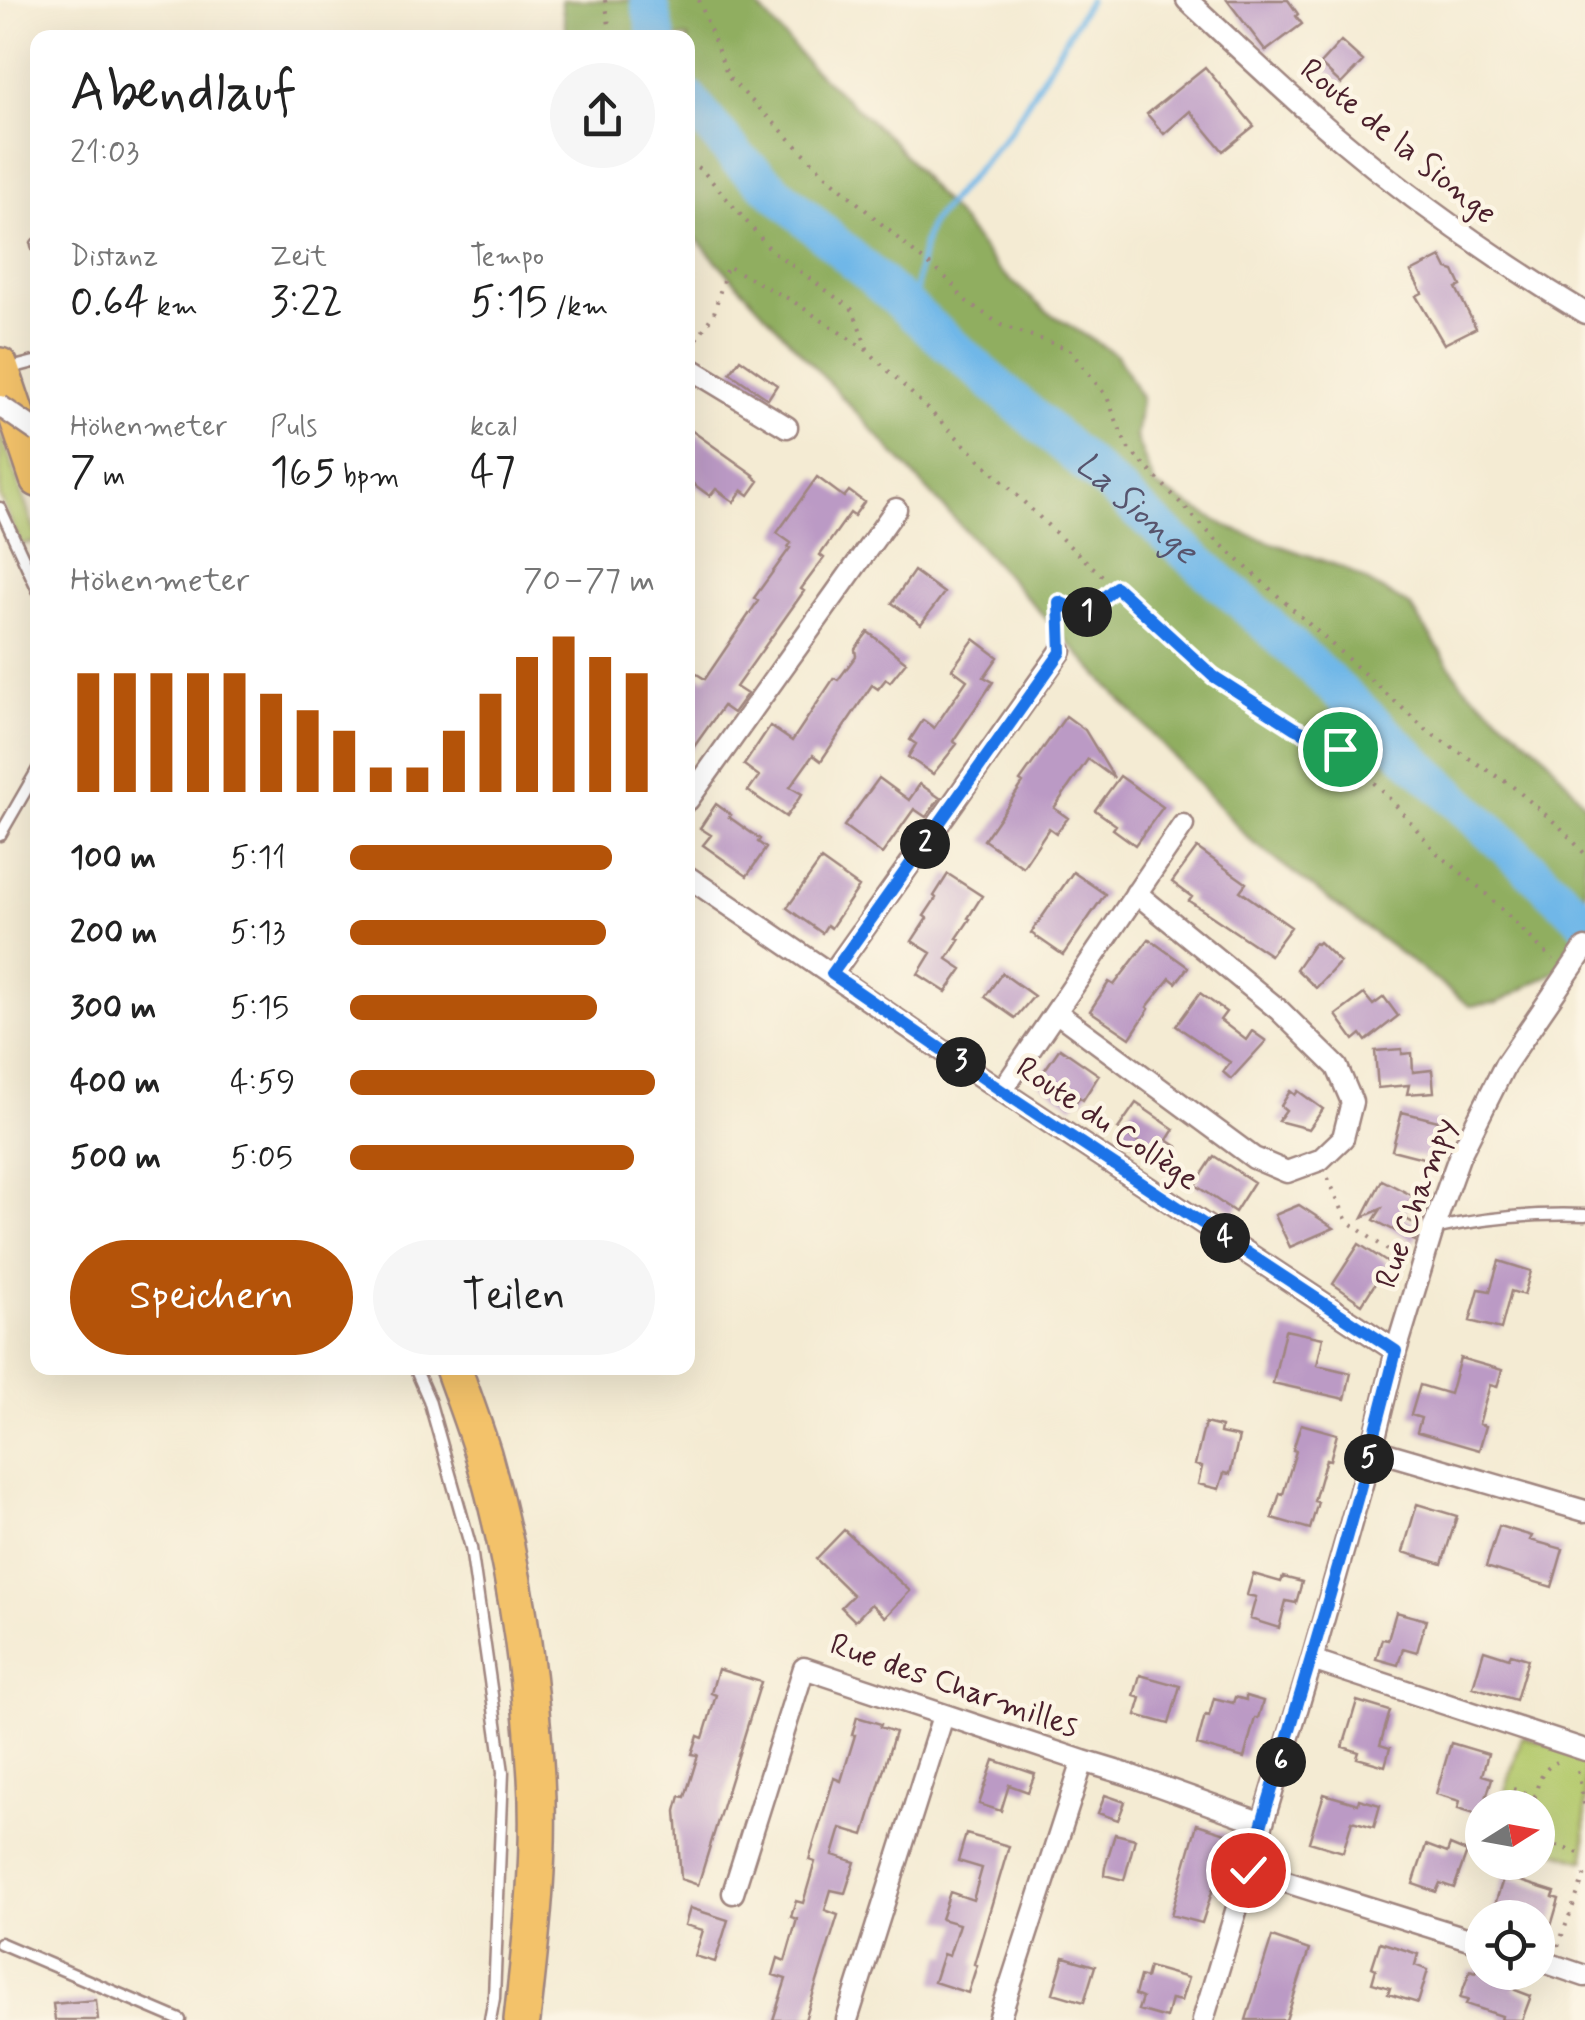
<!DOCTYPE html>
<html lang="de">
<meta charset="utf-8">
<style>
body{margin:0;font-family:Mynerve,sans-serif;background:#f6f6f6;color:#222;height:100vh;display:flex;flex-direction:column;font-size:38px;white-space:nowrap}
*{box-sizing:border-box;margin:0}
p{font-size:32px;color:#767676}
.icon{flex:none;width:55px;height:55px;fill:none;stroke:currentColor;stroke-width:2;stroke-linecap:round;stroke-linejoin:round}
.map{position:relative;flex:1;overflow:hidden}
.sheet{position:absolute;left:30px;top:30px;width:665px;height:1345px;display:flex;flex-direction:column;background:#fff;border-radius:20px;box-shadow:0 10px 40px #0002}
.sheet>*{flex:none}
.needle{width:65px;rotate:79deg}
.controls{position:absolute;left:1465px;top:1790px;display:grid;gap:20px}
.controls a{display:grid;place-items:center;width:90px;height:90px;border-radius:50%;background:#fff;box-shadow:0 10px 40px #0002;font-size:50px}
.pin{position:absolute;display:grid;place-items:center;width:85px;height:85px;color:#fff;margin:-42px;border:5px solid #fff;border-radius:50%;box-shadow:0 2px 10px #0007}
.km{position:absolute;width:50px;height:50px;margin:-25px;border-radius:50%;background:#222;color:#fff;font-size:28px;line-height:50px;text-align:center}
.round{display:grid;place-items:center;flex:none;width:105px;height:105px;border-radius:52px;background:#f6f6f6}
.head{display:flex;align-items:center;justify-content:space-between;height:170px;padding:0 40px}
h1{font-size:55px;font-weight:600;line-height:75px}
.figures{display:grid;grid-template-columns:repeat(3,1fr);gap:15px;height:170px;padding:10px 40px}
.figures div{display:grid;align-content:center}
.figures b{font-size:42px;font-weight:600}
.figures small{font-size:28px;font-weight:400}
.figures p{font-size:28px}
.chart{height:280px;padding:20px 40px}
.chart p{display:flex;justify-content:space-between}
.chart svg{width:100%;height:180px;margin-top:10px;stroke:#b45309;stroke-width:6}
.cta{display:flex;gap:20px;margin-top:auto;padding:20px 40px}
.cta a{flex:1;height:115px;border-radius:60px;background:#b45309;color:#fff;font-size:40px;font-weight:600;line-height:115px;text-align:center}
.cta a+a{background:#f6f6f6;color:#222}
ul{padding:0 40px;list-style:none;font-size:32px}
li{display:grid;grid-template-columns:160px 120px 1fr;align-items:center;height:75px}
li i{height:25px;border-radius:12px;background:#b45309}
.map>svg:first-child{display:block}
.green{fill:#b5ca6e;stroke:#80744c;stroke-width:2.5}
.forest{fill:#90ae61;stroke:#6d6646;stroke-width:2.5}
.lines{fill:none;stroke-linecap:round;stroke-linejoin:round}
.stream{stroke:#70b7e8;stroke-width:6}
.river{stroke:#70b7e8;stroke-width:38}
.building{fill:#bb9ac5}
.lane-casing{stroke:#9f857f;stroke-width:15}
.street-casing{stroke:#9f857f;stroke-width:25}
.highway-casing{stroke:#9f857f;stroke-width:40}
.path{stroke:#9f857f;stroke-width:4;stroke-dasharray:2.5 8;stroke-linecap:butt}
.lane{stroke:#fff;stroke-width:10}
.street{stroke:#fff;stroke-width:20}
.highway{stroke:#f3c26a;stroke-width:35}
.street-bridge-casing{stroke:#9f857f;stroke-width:25;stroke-linecap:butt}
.street-bridge{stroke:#fff;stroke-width:20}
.route-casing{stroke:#fff;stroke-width:20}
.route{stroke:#1a73e8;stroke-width:12}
.labels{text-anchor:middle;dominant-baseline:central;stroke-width:9;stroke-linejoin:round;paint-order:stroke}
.street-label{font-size:32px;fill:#4a1f2b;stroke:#fcf5e5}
.water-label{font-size:35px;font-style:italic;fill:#57546d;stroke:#fcf5e5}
</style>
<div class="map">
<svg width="1585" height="2020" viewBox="0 0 1585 2020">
<rect width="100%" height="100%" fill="#fcf5e5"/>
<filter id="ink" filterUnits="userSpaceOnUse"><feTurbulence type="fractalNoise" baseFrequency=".01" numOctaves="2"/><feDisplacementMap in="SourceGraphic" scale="20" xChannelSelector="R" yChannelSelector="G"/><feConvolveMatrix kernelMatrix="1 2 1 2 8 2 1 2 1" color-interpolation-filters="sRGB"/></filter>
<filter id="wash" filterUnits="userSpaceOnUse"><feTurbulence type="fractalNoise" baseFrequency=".0048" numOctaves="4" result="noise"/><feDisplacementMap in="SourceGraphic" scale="40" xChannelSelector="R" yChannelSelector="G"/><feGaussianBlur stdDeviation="2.25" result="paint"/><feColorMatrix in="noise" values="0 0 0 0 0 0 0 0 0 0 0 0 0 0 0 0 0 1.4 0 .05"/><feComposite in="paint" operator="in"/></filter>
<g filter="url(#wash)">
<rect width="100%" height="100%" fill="#f4ebd3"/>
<path class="green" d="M0,430L37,537V541L21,545L0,497Z
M1522,1736L1585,1757V1861L1538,1846V1808H1500Z"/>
<path class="forest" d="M561,0H752L811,67L894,142L932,189L961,221L999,270L1046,311L1117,355L1141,398L1136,438L1155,486L1232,529L1344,568L1411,607L1462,684L1544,754L1585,804V948L1577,960L1497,1003L1470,1006L1251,841L688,230V38L567,37Z"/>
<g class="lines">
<path class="stream" d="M914,312C917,282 919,251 931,223L1010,131L1089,0"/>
<g class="river">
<path d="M649,0L657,38"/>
<path id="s1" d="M688,99L737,158L1242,601L1585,920"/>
</g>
</g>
<g id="blocks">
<path class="building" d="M1227,0H1288L1298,14L1296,16L1302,24L1266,51Z
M1341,41L1363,61L1341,84L1320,64Z
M1205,67L1254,126L1223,151L1190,111L1164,134L1147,114Z
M1441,257L1447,269L1454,271L1461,286L1456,288L1476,328L1444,344L1416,296L1422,293L1411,272Z
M740,359L777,385L768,399L730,373Z
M688,428L754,475L753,476L759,481L749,495L742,490L734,502L716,489L710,496L688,480Z
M817,477L844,497L849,491L864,502L854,516L850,513L820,555L824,558L801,589L804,591L736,687L747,694L733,713L723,706L688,755V684L695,673L705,679L758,601L754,598L790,548L788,547L791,543L777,533Z
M914,571L944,593L921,624L892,603Z
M868,632L906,662L890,682L886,679L878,689L872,685L821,761L813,755L790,787L802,794L786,817L748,791L759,776L744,765L770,726L792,741L834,678L838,680L856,656L855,649Z
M974,639L998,657L984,677L993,682L953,741L957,744L933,774L908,757L916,744L910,740L923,720L934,728L967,680L952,669Z
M1066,716L1085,730L1114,778L1088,759L1054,808L1068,818L1056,833L1049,828L1023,867L984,840L1023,783L1020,781Z
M1120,776L1163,807L1135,845L1113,829L1116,825L1095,810Z
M879,778L909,800L920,784L940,798L926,817L914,809L882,854L844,826Z
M716,804L731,815L729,817L760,839L758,842L766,848L747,876L703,845L711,835L700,828Z
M1197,848L1246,883L1240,891L1291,927L1270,955L1189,901L1192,897L1172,882Z
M821,860L859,887L831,928L827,925L822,933L787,908Z
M1073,872L1105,894L1063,955L1031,933Z
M948,874L982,896L968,918L970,919L957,938L960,939L947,959L962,969L946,992L918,974L931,953L912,941L927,918L924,916L936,898L934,896Z
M1149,939L1188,967L1176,983L1170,978L1147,1007L1149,1009L1130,1038L1090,1011L1109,982L1114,985Z
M1319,942L1340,962L1316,988L1296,969L1314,943L1317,944Z
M1002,973L1034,996L1015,1018L985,997Z
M1200,993L1226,1012L1220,1020L1246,1040L1252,1031L1266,1041L1231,1079L1223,1072L1230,1062L1176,1026Z
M1364,994L1373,1005L1384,997L1398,1016L1366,1041L1361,1034L1354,1040L1336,1015Z
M1060,1048L1099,1075L1083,1100L1079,1097L1073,1106L1037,1081Z
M1402,1049V1054L1412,1053L1413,1072L1432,1070L1434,1092L1407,1094L1409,1085L1378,1088L1375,1051Z
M1290,1091L1295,1095L1298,1091L1323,1109L1309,1129L1278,1121L1286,1110L1281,1106Z
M1136,1103L1174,1129L1167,1140L1178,1147L1167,1162L1118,1129Z
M1402,1112L1442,1122L1438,1139L1433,1138L1427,1159L1392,1150Z
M1214,1156L1254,1182L1235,1212L1195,1185Z
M1382,1180L1413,1196L1402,1217L1419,1226L1415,1241L1374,1220L1381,1209L1363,1217Z
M1299,1205L1334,1228L1290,1247L1275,1215Z
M1359,1244L1388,1263L1362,1304L1333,1284Z
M1499,1261L1531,1271L1524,1295L1511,1291L1501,1329L1470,1321L1479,1289L1490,1291Z
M1285,1330L1323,1338L1317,1365L1351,1373L1345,1399L1273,1383Z
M1460,1358L1502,1370L1497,1387L1490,1385L1479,1424L1486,1426L1479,1450L1417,1432L1421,1418L1411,1415L1420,1385L1450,1394Z
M1205,1423L1221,1427L1220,1433L1239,1437L1230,1474L1224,1473L1219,1489L1198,1484L1202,1467L1195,1465Z
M1301,1424L1337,1434L1330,1460L1326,1459L1314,1501L1318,1502L1310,1529L1272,1518L1280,1493L1283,1494L1296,1451L1293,1450Z
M1417,1504L1457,1516L1442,1564L1403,1552Z
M1499,1526L1532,1536L1530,1540L1563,1549L1552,1587L1486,1567Z
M844,1530L910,1591L885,1617L871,1604L855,1621L841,1607L853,1595L816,1559Z
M1253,1574L1281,1582L1283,1577L1302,1582L1296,1603L1286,1601L1279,1628L1250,1619L1256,1597L1247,1595Z
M1396,1612L1426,1620L1417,1652L1403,1648L1398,1665L1376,1659L1382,1639L1388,1640Z
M1484,1650L1509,1658L1511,1654L1528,1659L1516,1700L1473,1687Z
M718,1669L761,1682L698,1885L681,1879L676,1811L680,1796L685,1797L698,1755L692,1754L698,1736L703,1738L716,1695L711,1693Z
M1140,1675L1180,1686L1169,1724L1136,1715L1141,1698L1134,1696Z
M1246,1696L1263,1701L1258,1718H1255L1244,1758L1197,1745L1205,1715L1209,1716L1214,1698L1233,1703L1235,1697L1246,1700Z
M1357,1701L1390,1711L1380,1745L1390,1748L1385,1766L1357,1758L1359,1752L1343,1747Z
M857,1717L881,1724L880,1727L895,1732L864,1835L841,1828L833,1855L855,1862L845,1893L831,1890L825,1910L838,1915L805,2020H773L786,1979L773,1975L778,1958L785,1961L797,1919L791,1917L796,1901L803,1903L815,1862L809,1860L834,1778L841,1781L855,1735H852Z
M1451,1743L1488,1754L1482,1775L1492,1778L1481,1815L1458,1808L1460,1801L1436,1794Z
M994,1760L1035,1774L1028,1792L1009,1785L1001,1811L979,1804Z
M1324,1794L1358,1804L1359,1799L1380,1805L1374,1827L1352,1821L1343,1852L1309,1842Z
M1105,1795L1125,1802L1118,1820L1098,1813Z
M1197,1824L1226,1833L1218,1860L1222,1861L1202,1923L1171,1915Z
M966,1834L1009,1846L974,1964L977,1965L968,1993L934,1982L943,1954L949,1956L959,1924L941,1919L950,1892L973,1900L982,1868L958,1861Z
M1115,1834L1135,1839L1124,1880L1104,1875L1105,1867Z
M1426,1845L1447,1853L1450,1845L1467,1852L1454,1888L1440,1883L1436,1892L1413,1884Z
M1504,1876L1555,1892L1553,1897L1559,1899L1551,1926L1538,1922V1918H1503L1492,1914Z
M690,1908L728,1920L715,1962L695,1956L703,1930L685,1925Z
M1272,1937L1309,1950L1286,2020H1246Z
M1380,1942L1418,1954L1415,1965L1428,1970L1418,2003L1388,1994L1390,1988L1372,1983L1376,1969L1372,1967Z
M1064,1957L1095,1966L1084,2002L1053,1993Z
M1149,1967L1188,1978L1181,2001L1171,1999L1166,2018L1138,2010L1142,1998L1135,1995L1140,1976L1146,1978Z
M1478,1968L1482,1969V1972H1492L1518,1982L1515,1990L1531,1996L1522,2020H1501L1502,2016L1466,2004L1468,2000L1460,1998L1470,1970L1476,1972Z
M96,2000L98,2020H55L53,2004Z"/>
</g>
</g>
<g filter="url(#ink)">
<use href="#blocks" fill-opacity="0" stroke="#9f857f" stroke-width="2.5"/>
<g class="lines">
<defs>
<path id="lane" d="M37,244L38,248
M7,369L38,361
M0,508L38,590
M0,835L38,769
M1433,1229C1483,1218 1533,1213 1585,1215
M415,1368L429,1400L471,1548L503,1772L494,1998L490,2020
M0,1943L180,2020"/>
<path id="street" d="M1187,0C1236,45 1284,92 1335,135C1413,201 1497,260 1585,313
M688,367L787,427
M688,800L896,509
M688,877L1002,1091L1396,1351
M832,974L1061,651
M1056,1012L1254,1158L1287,1172L1320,1160L1343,1138L1352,1102L1337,1067L1279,1010L1136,893
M1002,1091L1183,825
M1372,1449L1585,1511
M1312,1660L1585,1750
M1248,1870L1482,1943
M733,1893L804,1668L1083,1761
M1538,1960L1585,1976
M847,2020L943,1716
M999,2020L1083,1761L1126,1774L1262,1823
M1203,2020L1312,1660L1372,1449L1396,1351L1433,1229L1459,1157L1505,1065L1585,948"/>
<path id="highway" d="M0,366L38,479
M453,1368C463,1396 474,1425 483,1454C513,1558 530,1668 536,1777C541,1858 531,1939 522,2020"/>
</defs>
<use href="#lane" class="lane-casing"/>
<use href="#street" class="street-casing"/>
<use href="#highway" class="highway-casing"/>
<path class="path" d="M605,0L611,38
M699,0L728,77L827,176L918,256L938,271L953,284L963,299L1001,325L1069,349L1107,397L1127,447L1216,540L1430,733L1512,786L1560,827L1585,854
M688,162L702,170L771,250L853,310L868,351
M691,348L714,313L727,266L791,300L868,351L1063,540L1213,676L1294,728L1340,749L1393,802L1437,853L1480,888L1553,960
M1060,632L1059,602L1084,614L1116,587
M1328,1178L1347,1221L1403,1261
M1578,1771L1585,1810
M1513,1789L1535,1796
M1533,1808C1536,1789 1539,1770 1557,1762
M1538,1835L1550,1844L1585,1855
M1558,1946L1585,1874"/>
<use href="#lane" class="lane"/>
<use href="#street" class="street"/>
<use href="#highway" class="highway"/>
<defs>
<path id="street-bridge" d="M0,406L38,432"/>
</defs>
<use href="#street-bridge" class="street-bridge-casing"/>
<use href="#street-bridge" class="street-bridge"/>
</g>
</g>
<g class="lines" filter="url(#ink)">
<defs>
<path id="route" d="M1248,1870C1299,1697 1353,1526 1396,1351L1002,1091L832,974L1061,652L1059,602L1084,614L1116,587L1213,676L1294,728L1340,749"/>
</defs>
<use href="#route" class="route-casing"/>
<use href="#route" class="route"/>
</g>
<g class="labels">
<g class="street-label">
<text transform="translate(1398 142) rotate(39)">Route de la Sionge</text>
<text transform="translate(1107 1124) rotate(34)">Route du Collège</text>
<text transform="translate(1416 1203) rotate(-70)">Rue Champy</text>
<text transform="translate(954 1686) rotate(19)">Rue des Charmilles</text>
</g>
<g class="water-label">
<text stroke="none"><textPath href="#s1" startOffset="608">La Sionge</textPath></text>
</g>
</g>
</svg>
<div class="controls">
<a><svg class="needle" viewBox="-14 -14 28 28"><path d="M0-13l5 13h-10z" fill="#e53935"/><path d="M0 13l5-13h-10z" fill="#767676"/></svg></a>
<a><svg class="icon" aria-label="locate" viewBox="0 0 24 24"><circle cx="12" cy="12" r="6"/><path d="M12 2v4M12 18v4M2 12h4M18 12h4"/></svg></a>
</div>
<div class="pin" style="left:1340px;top:749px;background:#1e9e55"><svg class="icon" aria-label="arrive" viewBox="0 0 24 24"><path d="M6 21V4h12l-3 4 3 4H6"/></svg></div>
<div class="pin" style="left:1248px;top:1870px;background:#d93025"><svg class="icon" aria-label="check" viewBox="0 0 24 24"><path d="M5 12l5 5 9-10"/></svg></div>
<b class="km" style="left:1087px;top:612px">1</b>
<b class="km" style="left:925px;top:844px">2</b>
<b class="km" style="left:961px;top:1062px">3</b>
<b class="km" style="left:1225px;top:1238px">4</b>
<b class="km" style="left:1369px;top:1459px">5</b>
<b class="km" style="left:1281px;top:1762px">6</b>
<section class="sheet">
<div class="head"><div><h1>Abendlauf</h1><p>21:03</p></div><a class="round"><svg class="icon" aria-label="share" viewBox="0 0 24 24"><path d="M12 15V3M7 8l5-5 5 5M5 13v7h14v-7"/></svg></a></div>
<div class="figures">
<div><p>Distanz</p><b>0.64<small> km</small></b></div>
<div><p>Zeit</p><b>3:22</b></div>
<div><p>Tempo</p><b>5:15<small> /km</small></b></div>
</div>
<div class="figures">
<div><p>Höhenmeter</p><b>7<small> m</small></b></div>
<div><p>Puls</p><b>165<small> bpm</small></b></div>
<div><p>kcal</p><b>47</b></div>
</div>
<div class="chart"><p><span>Höhenmeter</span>70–77 m</p>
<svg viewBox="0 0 160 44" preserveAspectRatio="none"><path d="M5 44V15M15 44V15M25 44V15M35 44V15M45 44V15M55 44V20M65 44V24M75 44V29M85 44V38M95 44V38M105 44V29M115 44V20M125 44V11M135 44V6M145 44V11M155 44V15"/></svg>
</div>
<ul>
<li><b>100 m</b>5:11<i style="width:86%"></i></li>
<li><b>200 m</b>5:13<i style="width:84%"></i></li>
<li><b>300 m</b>5:15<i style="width:81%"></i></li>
<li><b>400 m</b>4:59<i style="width:100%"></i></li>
<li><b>500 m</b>5:05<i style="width:93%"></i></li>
</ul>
<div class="cta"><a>Speichern</a><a>Teilen</a></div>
</section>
</div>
